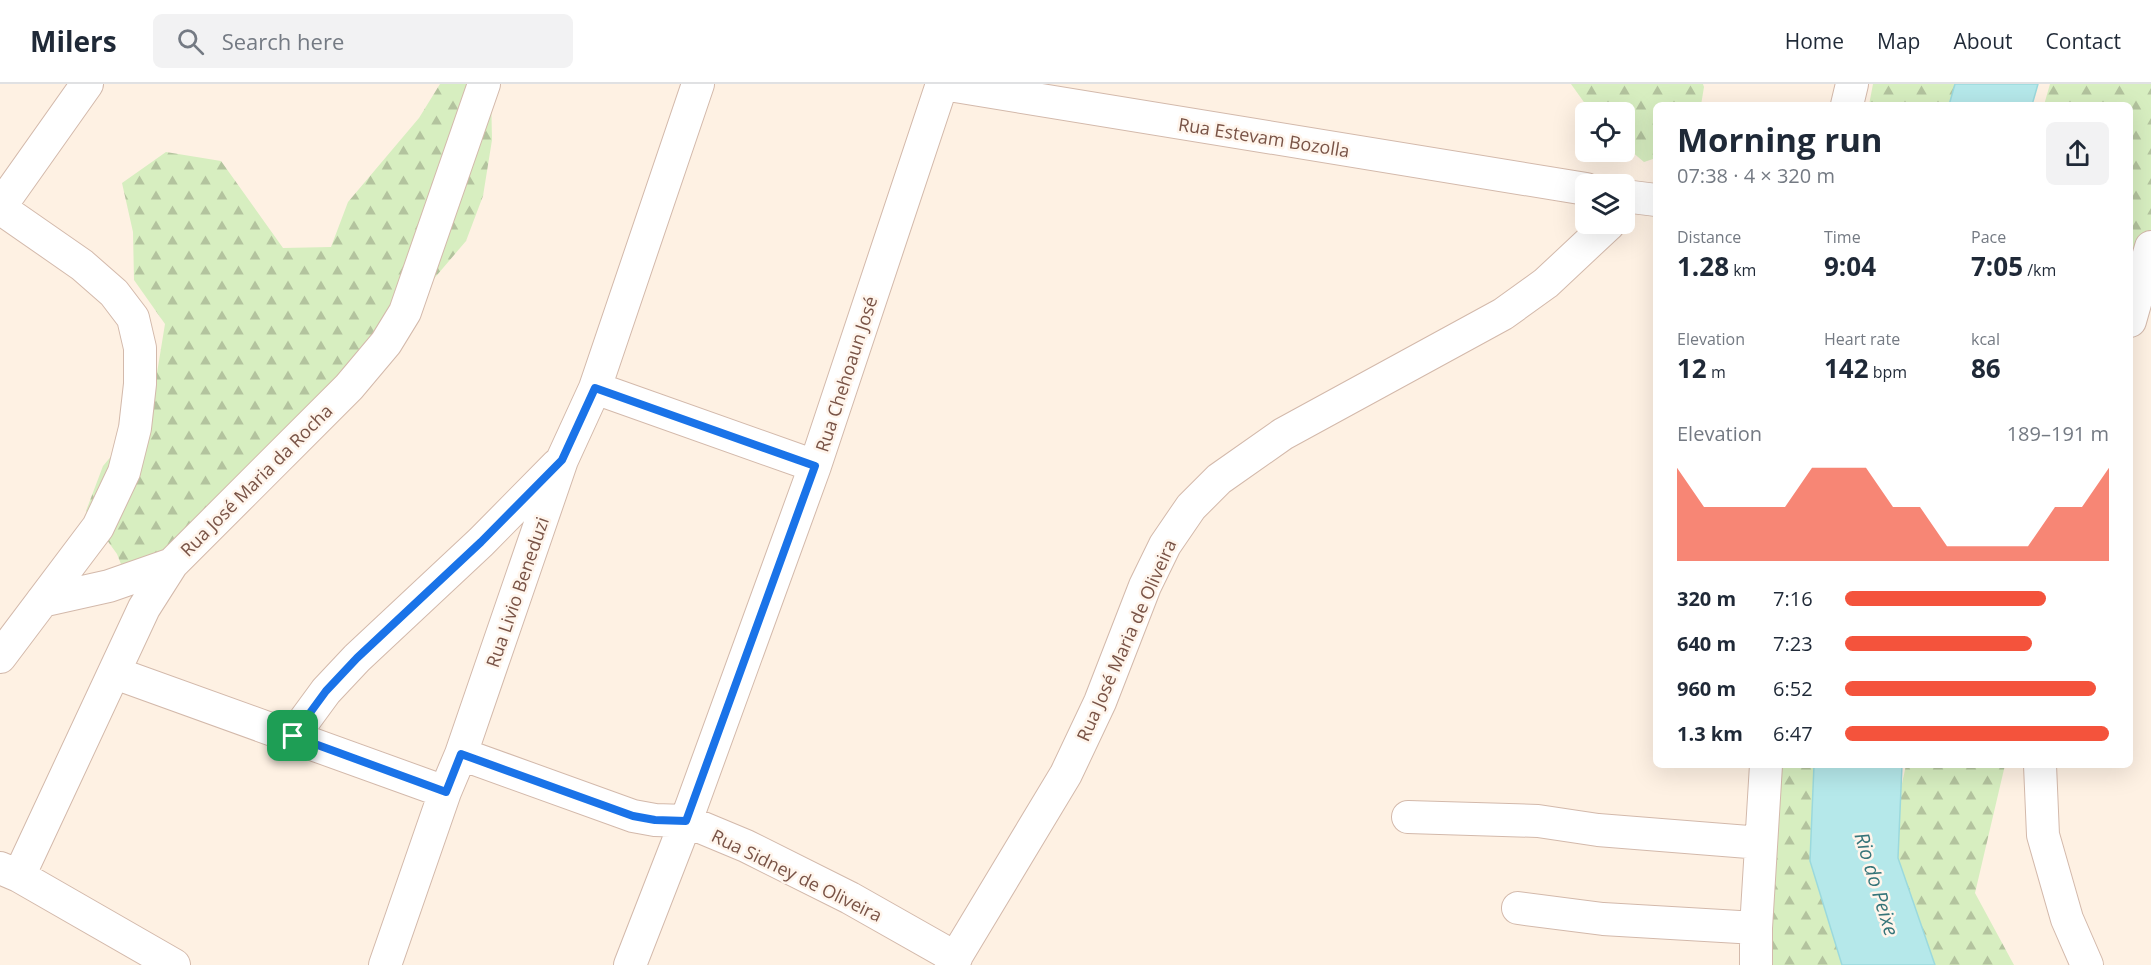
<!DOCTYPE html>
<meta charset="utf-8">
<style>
body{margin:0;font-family:"Open Sans",sans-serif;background:#f2f2f3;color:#1f2937;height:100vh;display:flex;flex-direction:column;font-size:22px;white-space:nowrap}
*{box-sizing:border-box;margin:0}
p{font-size:20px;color:#747a83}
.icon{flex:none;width:33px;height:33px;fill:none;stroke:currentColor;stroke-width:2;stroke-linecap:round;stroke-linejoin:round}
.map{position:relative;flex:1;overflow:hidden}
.drawer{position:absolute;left:1653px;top:18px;width:480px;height:666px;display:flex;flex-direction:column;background:#fff;border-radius:9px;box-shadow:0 6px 24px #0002}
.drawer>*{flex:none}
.tools{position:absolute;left:1575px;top:18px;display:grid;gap:12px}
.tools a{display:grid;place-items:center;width:60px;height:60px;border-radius:9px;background:#fff;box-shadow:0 6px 24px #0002;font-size:30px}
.pin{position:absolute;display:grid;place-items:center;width:51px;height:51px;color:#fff;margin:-26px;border-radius:12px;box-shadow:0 3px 9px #0006}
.round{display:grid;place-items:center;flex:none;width:63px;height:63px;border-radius:9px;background:#f2f2f3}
.summary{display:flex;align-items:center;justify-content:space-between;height:102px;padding:0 24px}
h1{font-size:33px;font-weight:700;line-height:45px}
.figures{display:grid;grid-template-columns:repeat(3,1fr);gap:9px;height:102px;padding:6px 24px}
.figures div{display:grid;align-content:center}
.figures b{font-size:26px;font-weight:700}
.figures small{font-size:16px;font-weight:400}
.figures p{font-size:16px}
.chart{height:168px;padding:12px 24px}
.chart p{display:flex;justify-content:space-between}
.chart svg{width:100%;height:108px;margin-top:6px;fill:#f4533c;opacity:.7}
ul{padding:0 24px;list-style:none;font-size:20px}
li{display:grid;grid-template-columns:96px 72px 1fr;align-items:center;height:45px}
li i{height:15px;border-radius:8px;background:#f4533c}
header{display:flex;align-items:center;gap:36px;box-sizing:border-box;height:84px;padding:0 30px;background:#fff;border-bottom:2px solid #e0e1e3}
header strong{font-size:28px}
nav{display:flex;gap:33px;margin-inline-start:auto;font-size:21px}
.search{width:420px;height:54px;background:#f2f2f3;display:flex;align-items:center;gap:15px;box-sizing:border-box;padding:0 21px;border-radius:9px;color:#747a83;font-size:22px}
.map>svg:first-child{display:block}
.forest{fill:url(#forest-firs)}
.water{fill:#b5e8ea;stroke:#9bd9dd;stroke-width:1.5}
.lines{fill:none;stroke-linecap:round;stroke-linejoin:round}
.minor-casing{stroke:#d3b9ab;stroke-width:34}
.minor{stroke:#fff;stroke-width:32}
.route-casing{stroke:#fff;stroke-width:12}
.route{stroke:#1a73e8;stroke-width:8}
.labels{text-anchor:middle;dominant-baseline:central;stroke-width:5;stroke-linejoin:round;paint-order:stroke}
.street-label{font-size:18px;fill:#795346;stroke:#fff5ec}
.water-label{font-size:20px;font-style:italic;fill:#357479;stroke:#fff5ec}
</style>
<header>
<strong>Milers</strong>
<div class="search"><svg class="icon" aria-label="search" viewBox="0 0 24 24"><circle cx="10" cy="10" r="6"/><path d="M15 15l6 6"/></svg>Search here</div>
<nav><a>Home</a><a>Map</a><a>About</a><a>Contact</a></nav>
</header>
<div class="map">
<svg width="2151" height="881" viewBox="0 0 2151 881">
<defs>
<pattern id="forest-firs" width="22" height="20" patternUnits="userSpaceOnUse" patternTransform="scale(1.5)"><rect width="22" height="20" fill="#d7eec0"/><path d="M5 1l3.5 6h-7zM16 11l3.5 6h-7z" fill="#b3c39e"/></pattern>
</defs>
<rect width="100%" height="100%" fill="#fef1e3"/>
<path class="forest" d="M440,0H469L491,8L492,56L483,112L466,157L239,424L128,498L117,470L86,427L103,382L138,340L156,295L165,240L134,196L133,148L122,99L166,68L221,77L283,164L331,163L348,118L419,34Z
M1571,0H1703L1704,3L1701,21H1656V74L1644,78L1625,62L1624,28H1591Z
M1873,0H1978L1972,21H1869Z
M2050,0H2151V184L2130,199V21H2044Z
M1780,681H1815L1810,777L1842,881H1765Z
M1906,681H2005L1975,809L2014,881H1912L1883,788Z"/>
<path class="water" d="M1955,0H2038L2032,21H1949Z
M1814,681H1902L1898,774L1935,881H1842L1810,777Z"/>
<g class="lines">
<defs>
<path id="minor" d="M943,0L1586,105
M1847,21L1852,0
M1624,112L1656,116
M0,123L87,0
M0,124L82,181L114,209L133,234L140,264V300L135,344L124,388L98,443L0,573
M2130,237L2151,163
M595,304L815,382
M42,517L109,502L172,480
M115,589L445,708
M293,652L326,607L357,574L481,458L557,381
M461,670L633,732L655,736L686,737L746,762L850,814L956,874
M2040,681L2043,751L2067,835L2087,881
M1408,733L1538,737L1598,746L1761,759
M0,784L19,792L174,881
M19,792L144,524L172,480L349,303L386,259L405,228L484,0
M1518,824L1603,835L1756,844
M385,881L445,708L461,670L562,376L595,304L698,0
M630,881L686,737L815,382L942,0
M951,881L1066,690L1100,618L1145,502L1165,461L1191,423L1219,395L1283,350L1503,230L1546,199L1609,140
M1756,881V844L1766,681"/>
</defs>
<use href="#minor" class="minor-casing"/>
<use href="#minor" class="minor"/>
</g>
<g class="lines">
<defs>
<path id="route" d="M595,304L815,382L686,737L655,736L633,732L461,670L446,708L293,652L326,607L357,574L481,458L562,376Z"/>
</defs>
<use href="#route" class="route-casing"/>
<use href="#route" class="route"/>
</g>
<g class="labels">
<g class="street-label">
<text transform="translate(1264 53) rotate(9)">Rua Estevam Bozolla</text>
<text transform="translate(846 290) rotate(-72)">Rua Chehoaun José</text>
<text transform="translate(256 396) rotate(-45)">Rua José Maria da Rocha</text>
<text transform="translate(517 508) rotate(-71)">Rua Livio Beneduzi</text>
<text transform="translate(1126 556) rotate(-66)">Rua José Maria de Oliveira</text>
<text transform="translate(797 791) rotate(26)">Rua Sidney de Oliveira</text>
</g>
<g class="water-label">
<text transform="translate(1877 800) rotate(73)">Rio do Peixe</text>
</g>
</g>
</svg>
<div class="tools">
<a><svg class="icon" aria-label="locate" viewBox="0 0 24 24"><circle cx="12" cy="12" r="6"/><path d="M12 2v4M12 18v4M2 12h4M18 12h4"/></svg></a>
<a><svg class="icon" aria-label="layers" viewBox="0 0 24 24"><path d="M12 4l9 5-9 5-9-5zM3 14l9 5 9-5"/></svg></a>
</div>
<div class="pin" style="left:293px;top:652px;background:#1e9e55"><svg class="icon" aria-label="arrive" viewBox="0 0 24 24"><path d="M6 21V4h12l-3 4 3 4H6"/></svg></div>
<section class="drawer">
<div class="summary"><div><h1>Morning run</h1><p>07:38 · 4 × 320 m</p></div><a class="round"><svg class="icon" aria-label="share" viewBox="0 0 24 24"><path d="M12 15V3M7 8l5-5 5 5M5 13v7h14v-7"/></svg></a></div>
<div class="figures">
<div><p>Distance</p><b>1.28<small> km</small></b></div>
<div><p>Time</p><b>9:04</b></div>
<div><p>Pace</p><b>7:05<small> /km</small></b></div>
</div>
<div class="figures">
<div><p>Elevation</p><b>12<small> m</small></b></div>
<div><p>Heart rate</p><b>142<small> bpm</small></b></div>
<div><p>kcal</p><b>86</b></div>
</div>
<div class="chart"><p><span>Elevation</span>189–191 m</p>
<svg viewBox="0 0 160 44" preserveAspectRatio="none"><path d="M0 44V6L10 22L20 22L30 22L40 22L50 6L60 6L70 6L80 22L90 22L100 38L110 38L120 38L130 38L140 22L150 22L160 6V44z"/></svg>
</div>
<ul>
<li><b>320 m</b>7:16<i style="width:76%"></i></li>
<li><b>640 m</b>7:23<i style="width:71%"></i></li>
<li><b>960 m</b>6:52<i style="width:95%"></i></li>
<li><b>1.3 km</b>6:47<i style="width:100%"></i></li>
</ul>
</section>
</div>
